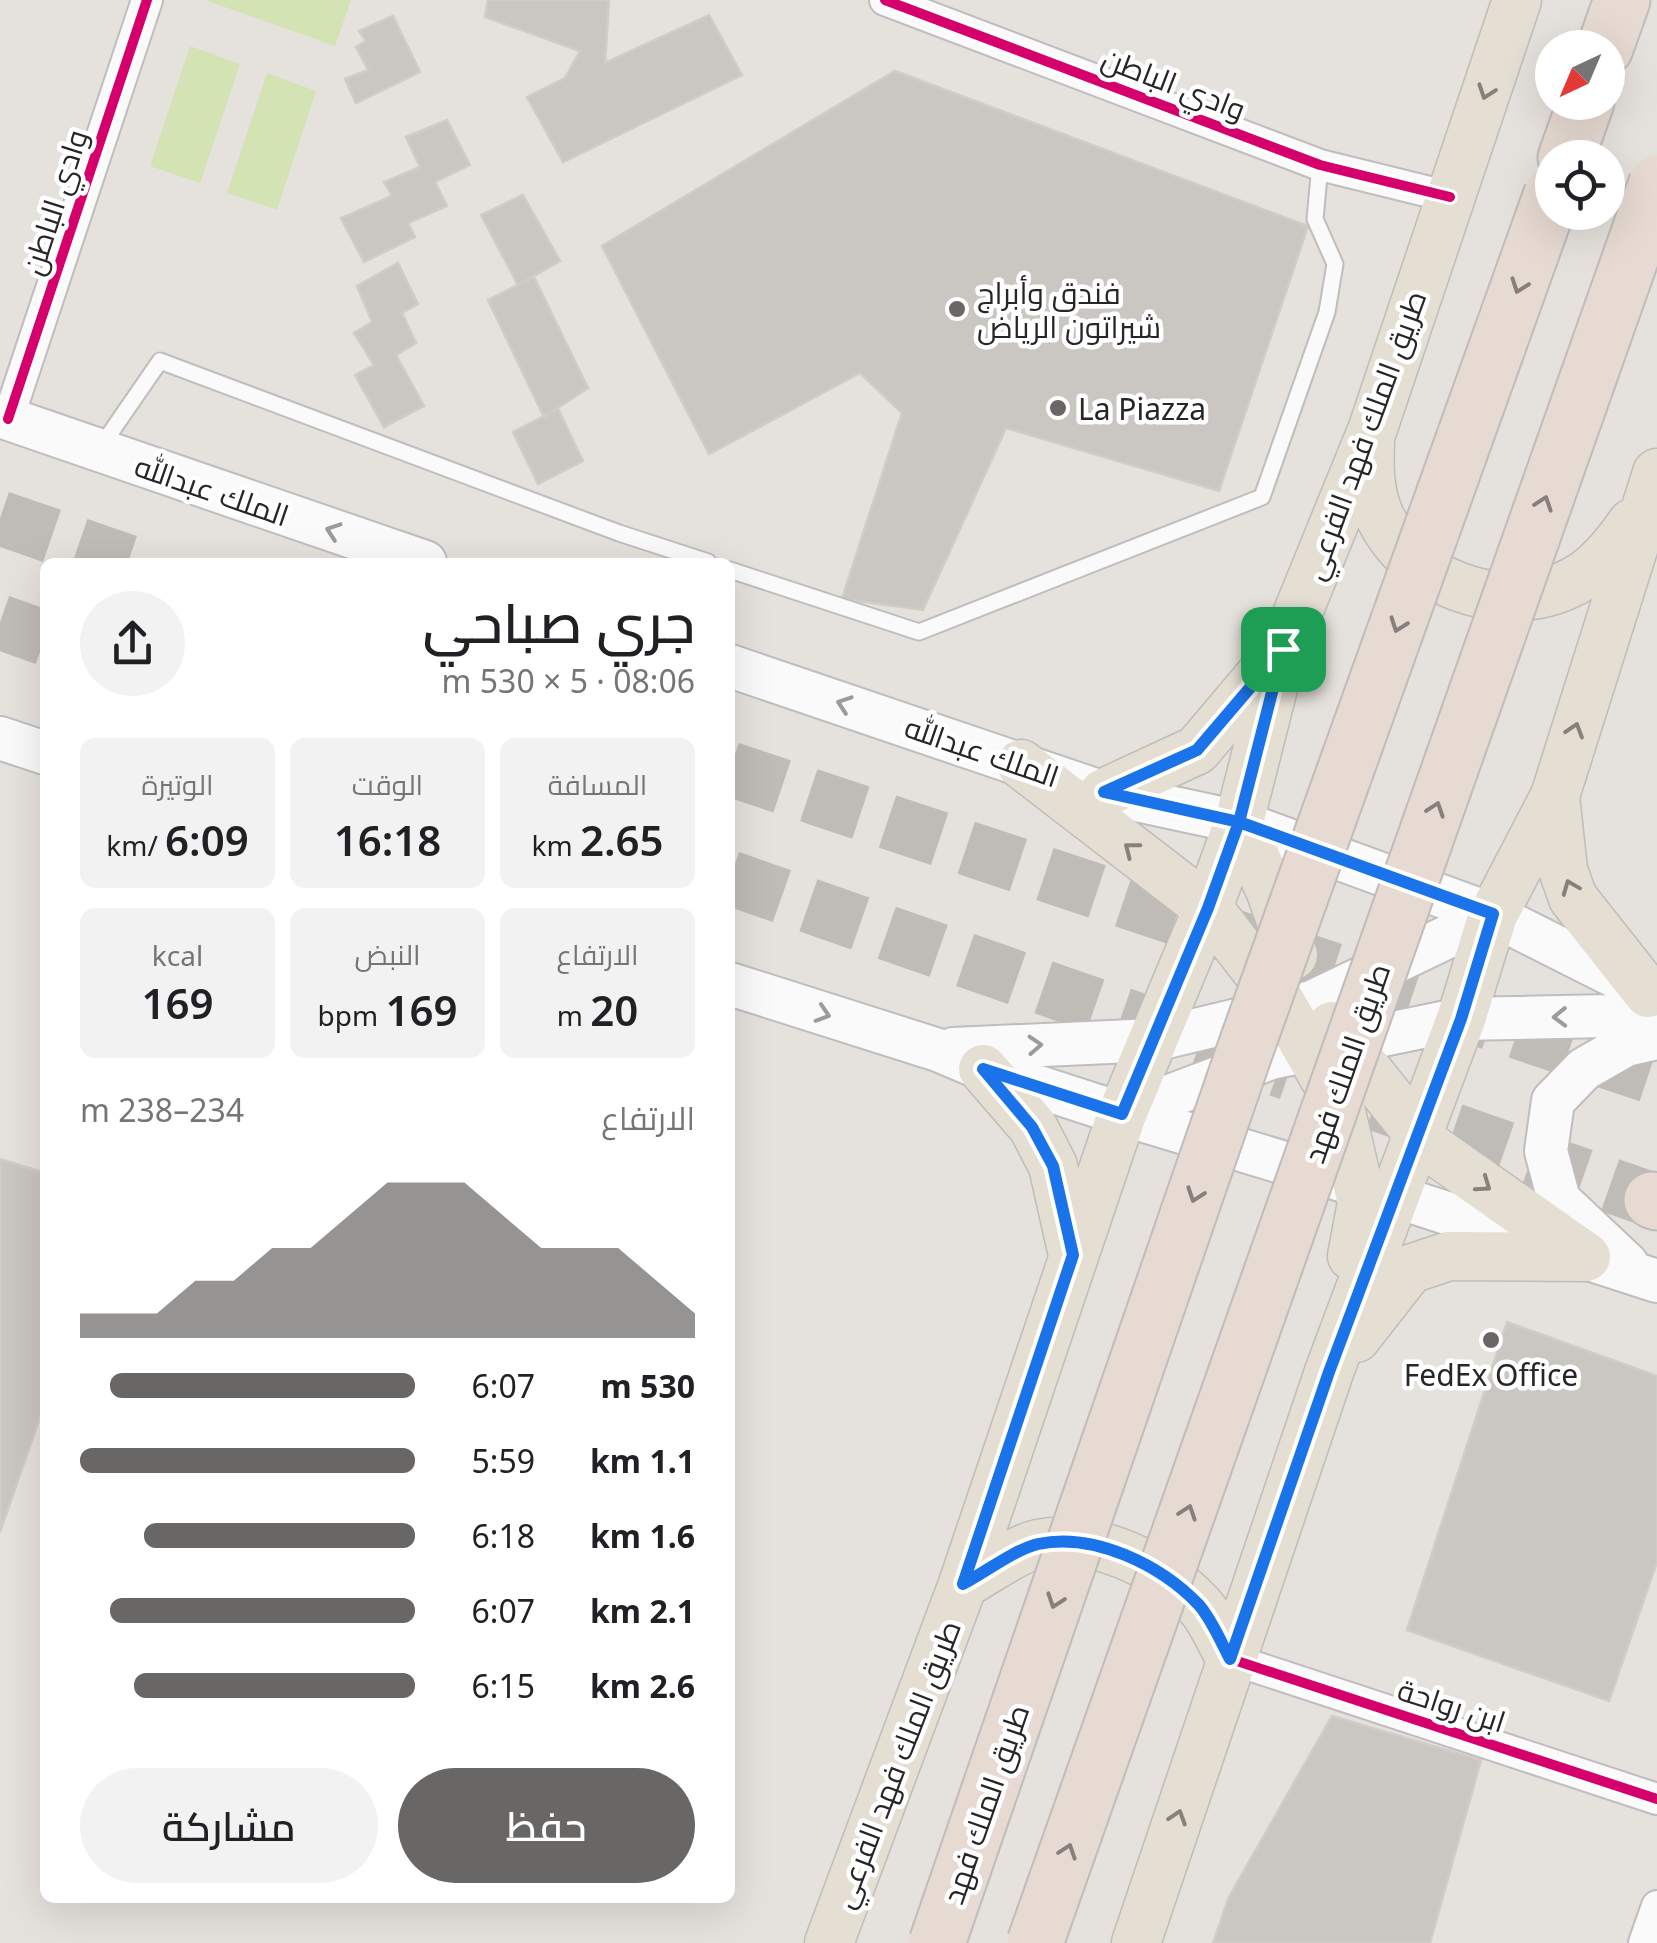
<!DOCTYPE html>
<html lang="ar">
<meta charset="utf-8">
<style>
body{margin:0;font-family:"Noto Sans",Cairo,sans-serif;background:#f2f2f2;color:#202124;direction:rtl;height:100vh;display:flex;flex-direction:column;font-size:38px;white-space:nowrap}
*{box-sizing:border-box;margin:0}
p{font-size:32px;color:#757577}
.icon{flex:none;width:55px;height:55px;fill:none;stroke:currentColor;stroke-width:2;stroke-linecap:round;stroke-linejoin:round}
.map{position:relative;flex:1;overflow:hidden;direction:ltr}
.side{position:absolute;left:40px;top:558px;width:695px;height:1345px;display:flex;flex-direction:column;background:#fff;border-radius:15px;box-shadow:0 10px 40px #0002;direction:rtl}
.side>*{flex:none}
.needle{width:65px;rotate:224deg}
.fabs{position:absolute;left:1535px;top:30px;display:grid;gap:20px}
.fabs a{display:grid;place-items:center;width:90px;height:90px;border-radius:50%;background:#fff;box-shadow:0 10px 40px #0002;font-size:50px}
.pin{position:absolute;display:grid;place-items:center;width:85px;height:85px;color:#fff;margin:-42px;border-radius:20px;box-shadow:0 5px 15px #0006}
.round{display:grid;place-items:center;flex:none;width:105px;height:105px;border-radius:52px;background:#f2f2f2}
.summary{display:flex;align-items:center;justify-content:space-between;height:170px;padding:0 40px}
h1{font-size:55px;font-weight:600;line-height:75px}
.figures{display:grid;grid-template-columns:repeat(3,1fr);gap:15px;height:170px;padding:10px 40px}
.figures div{display:grid;align-content:center;border-radius:15px;background:#f2f2f2;text-align:center}
.figures b{font-size:42px;font-weight:600}
.figures small{font-size:28px;font-weight:400}
.figures p{font-size:28px}
.chart{height:280px;padding:20px 40px}
.chart p{display:flex;justify-content:space-between}
.chart svg{width:100%;height:180px;margin-top:10px;fill:#696766;opacity:.7}
.primary-button{display:flex;gap:20px;margin-top:auto;padding:20px 40px}
.primary-button a{flex:1;height:115px;border-radius:60px;background:#696766;color:#fff;font-size:40px;font-weight:600;line-height:115px;text-align:center}
.primary-button a+a{background:#f2f2f2;color:#202124}
ul{padding:0 40px;list-style:none;font-size:32px}
li{display:grid;grid-template-columns:160px 120px 1fr;align-items:center;height:75px}
li i{height:25px;border-radius:12px;background:#696766}
.map>svg:first-child{display:block}
.pitch{fill:#d4e3b4}
.building{fill:#cac7c3;stroke:#d0ccc8;stroke-width:2.5}
.lines{fill:none;stroke-linecap:round;stroke-linejoin:round}
.highway-tunnel{stroke:#bfbcb8;stroke-width:55;stroke-dasharray:55 28;stroke-linecap:butt}
.lane-casing{stroke:#bfbdbd;stroke-width:19}
.street-casing{stroke:#bfbdbd;stroke-width:34}
.secondary-casing{stroke:#bfbdbd;stroke-width:46}
.primary-casing{stroke:#bebdbb;stroke-width:51}
.highway-casing{stroke:#bebdbb;stroke-width:59}
.lane{stroke:#fbfafa;stroke-width:15}
.street{stroke:#fbfafa;stroke-width:30}
.secondary{stroke:#fbfafa;stroke-width:42}
.primary{stroke:#e4ded3;stroke-width:48}
.highway{stroke:#e7dad2;stroke-width:55}
.highway-bridge-casing{stroke:#bebdbb;stroke-width:59;stroke-linecap:butt}
.highway-bridge{stroke:#e7dad2;stroke-width:55}
.cycleway-casing{stroke:#fff;stroke-width:16}
.cycleway{stroke:#d6006c;stroke-width:10}
.oneway{stroke:#85827c}
.oneway2{stroke:#86807c}
.oneway3{stroke:#9b9b9b}
.route-casing{stroke:#fff;stroke-width:20}
.route{stroke:#1a73e8;stroke-width:12}
.poi-dot{fill:#696766;stroke:#fff;stroke-width:4}
.labels{text-anchor:middle;dominant-baseline:central;stroke-width:9;stroke-linejoin:round;paint-order:stroke}
.street-label{font-size:30px;fill:#262626;stroke:#fff}
.poi-label{font-size:30px;fill:#262626;stroke:#fff;text-anchor:start}
</style>
<div class="map">
<svg width="1657" height="1943" viewBox="0 0 1657 1943">
<rect width="100%" height="100%" fill="#e5e1dc"/>
<path class="pitch" d="M205,0H351L335,46Z
M190,46L240,64L200,183L150,166Z
M267,73L316,91L277,210L227,193Z"/>
<path class="building" d="M488,0H609L605,63L709,15L742,75L563,162L527,97L565,78L580,51L485,17Z
M393,16L420,72L356,103L345,79L368,70L356,47L366,41L359,31Z
M895,71L1308,226L1219,491L1006,428L923,610L842,599L902,413L860,373L709,454L602,246Z
M447,120L470,165L435,182L447,206L408,223L415,237L364,262L341,218L392,196L384,182L420,167L406,137Z
M523,195L560,261L518,285L481,215Z
M398,263L418,304L402,313L416,343L396,355L424,406L384,427L355,375L374,365L354,333L372,322L357,286Z
M534,277L588,388L544,417L488,300Z
M558,409L583,461L538,484L513,432Z
M0,1159L45,1173V1403L0,1532Z
M1507,1322L1657,1376V1562L1609,1701L1407,1630Z
M1332,1716L1481,1760L1430,1943H1213L1229,1897Z"/>
<g class="lines">
<path class="highway-tunnel" d="M0,518L128,562
M0,622L45,638
M730,769L1657,1078
M730,878L1289,1073
M1375,1103L1652,1200"/>
<defs>
<path id="lane" d="M100,448L160,361L619,533L708,562
M730,570L919,632L1262,497L1327,312L1335,264L1315,219L1320,165"/>
<path id="street" d="M885,0L1320,165L1450,197
M8,419L147,0
M1231,1659L1657,1799
M1644,1943L1657,1906"/>
<path id="secondary" d="M0,416L425,562
M730,666L1104,793L1239,822L1493,915L1648,993
M0,738L45,753
M730,984L938,1050L983,1069L1122,1114L1394,1196L1657,1281
M953,1049L1154,1040L1312,1002L1493,915
M1122,1114L1271,1058L1461,1019L1657,1015
M1627,1264L1559,1200L1546,1151L1553,1101L1584,1069L1626,1045L1657,1038"/>
<path id="primary" d="M1370,442C1369,468 1369,493 1380,517C1416,591 1518,621 1586,574C1605,560 1619,542 1632,523
M1021,764L1208,908L1278,998L1339,1103L1362,1203L1352,1256
M1104,793L1197,750L1274,659
M1555,796L1563,870L1573,898L1648,993
M1239,822L1271,892L1293,955
M1332,1026L1428,1146L1586,1257
M983,1069L1033,1127L1053,1166L1073,1255
M1356,1338L1410,1269L1449,1256L1586,1257
M963,1584C984,1573 1016,1549 1038,1544C1094,1532 1161,1565 1199,1605C1212,1619 1221,1642 1231,1659
M829,1943L963,1584L1122,1114L1208,908L1239,822L1283,649L1373,428L1517,0
M1136,1943L1329,1372L1461,1019L1493,915L1555,796L1657,473"/>
<path id="highway" d="M1605,48L1622,0
M1566,158L1586,102
M1652,1200L1657,1202"/>
</defs>
<use href="#lane" class="lane-casing"/>
<use href="#street" class="street-casing"/>
<use href="#secondary" class="secondary-casing"/>
<use href="#primary" class="primary-casing"/>
<use href="#highway" class="highway-casing"/>
<use href="#lane" class="lane"/>
<use href="#street" class="street"/>
<use href="#secondary" class="secondary"/>
<use href="#primary" class="primary"/>
<use href="#highway" class="highway"/>
<defs>
<path id="highway-bridge" d="M937,1943L1244,1053L1552,194
M1035,1943L1657,183"/>
</defs>
<use href="#highway-bridge" class="highway-bridge-casing"/>
<use href="#highway-bridge" class="highway-bridge"/>
<defs>
<path id="cycleway" d="M885,0L1320,165L1450,197
M8,419L147,0
M1231,1659L1657,1799"/>
</defs>
<use href="#cycleway" class="cycleway-casing"/>
<use href="#cycleway" class="cycleway"/>
</g>
<defs><path id="oneway-chevron" d="M-2-3.5L2.5 0L-2 3.5" fill="none" stroke-width="1.6" stroke-linecap="round" stroke-linejoin="round" transform="scale(2.5)"/></defs>
<g class="oneway">
<use href="#oneway-chevron" transform="translate(1486 92) rotate(109)"/>
<use href="#oneway-chevron" transform="translate(1575 730) rotate(-73)"/>
<use href="#oneway-chevron" transform="translate(1131 849) rotate(-142)"/>
<use href="#oneway-chevron" transform="translate(1570 887) rotate(-112)"/>
<use href="#oneway-chevron" transform="translate(1484 1185) rotate(35)"/>
<use href="#oneway-chevron" transform="translate(1178 1817) rotate(-72)"/>
</g>
<g class="oneway2">
<use href="#oneway-chevron" transform="translate(1519 286) rotate(110)"/>
<use href="#oneway-chevron" transform="translate(1544 503) rotate(-71)"/>
<use href="#oneway-chevron" transform="translate(1398 625) rotate(110)"/>
<use href="#oneway-chevron" transform="translate(1436 809) rotate(-71)"/>
<use href="#oneway-chevron" transform="translate(1195 1195) rotate(109)"/>
<use href="#oneway-chevron" transform="translate(1188 1512) rotate(-71)"/>
<use href="#oneway-chevron" transform="translate(1055 1601) rotate(109)"/>
<use href="#oneway-chevron" transform="translate(1068 1851) rotate(-71)"/>
</g>
<g class="oneway3">
<use href="#oneway-chevron" transform="translate(333 531) rotate(-161)"/>
<use href="#oneway-chevron" transform="translate(844 704) rotate(-161)"/>
<use href="#oneway-chevron" transform="translate(823 1014) rotate(18)"/>
<use href="#oneway-chevron" transform="translate(1560 1017) rotate(179)"/>
<use href="#oneway-chevron" transform="translate(1035 1045) rotate(-3)"/>
</g>
<g class="lines">
<defs>
<path id="route" d="M1283,649L1239,822L1208,908L1122,1114L983,1069L1032,1127L1053,1166L1073,1255L963,1584C984,1573 1016,1549 1038,1544C1094,1532 1161,1565 1199,1605C1212,1620 1221,1642 1230,1659L1329,1372L1461,1019L1493,914L1239,822L1104,792L1197,750L1283,649"/>
</defs>
<use href="#route" class="route-casing"/>
<use href="#route" class="route"/>
</g>
<g class="poi-dot">
<circle cx="957" cy="309" r="10"/>
<circle cx="1058" cy="408" r="10"/>
<circle cx="1491" cy="1340" r="10"/>
</g>
<g class="labels">
<g class="street-label">
<text transform="translate(1174 83) rotate(21)">وادي الباطن</text>
<text transform="translate(54 202) rotate(-72)">وادي الباطن</text>
<text transform="translate(1364 435) rotate(-70)">طريق الملك فهد الفرعي</text>
<text transform="translate(212 490) rotate(19)">الملك عبدالله</text>
<text transform="translate(982 751) rotate(19)">الملك عبدالله</text>
<text transform="translate(1346 1063) rotate(-71)">طريق الملك فهد</text>
<text transform="translate(1452 1705) rotate(18)">ابن رواحة</text>
<text transform="translate(896 1764) rotate(-69)">طريق الملك فهد الفرعي</text>
<text transform="translate(985 1804) rotate(-71)">طريق الملك فهد</text>
</g>
<g class="poi-label">
<text x="977" y="292">فندق وأبراج<tspan x="977" dy="34">شيراتون الرياض</tspan></text>
<text x="1078" y="408">La Piazza</text>
<text x="1491" y="1374" text-anchor="middle">FedEx Office</text>
</g>
</g>
</svg>
<div class="fabs">
<a><svg class="needle" viewBox="-14 -14 28 28"><path d="M0-13l5 13h-10z" fill="#e53935"/><path d="M0 13l5-13h-10z" fill="#757577"/></svg></a>
<a><svg class="icon" aria-label="locate" viewBox="0 0 24 24"><circle cx="12" cy="12" r="6"/><path d="M12 2v4M12 18v4M2 12h4M18 12h4"/></svg></a>
</div>
<div class="pin" style="left:1283px;top:649px;background:#1e9e55"><svg class="icon" aria-label="arrive" viewBox="0 0 24 24"><path d="M6 21V4h12l-3 4 3 4H6"/></svg></div>
<section class="side">
<div class="summary"><div><h1>جري صباحي</h1><p>08:06 · 5 × 530 m</p></div><a class="round"><svg class="icon" aria-label="share" viewBox="0 0 24 24"><path d="M12 15V3M7 8l5-5 5 5M5 13v7h14v-7"/></svg></a></div>
<div class="figures">
<div><p>المسافة</p><b>2.65<small> km</small></b></div>
<div><p>الوقت</p><b>16:18</b></div>
<div><p>الوتيرة</p><b>6:09<small> /km</small></b></div>
</div>
<div class="figures">
<div><p>الارتفاع</p><b>20<small> m</small></b></div>
<div><p>النبض</p><b>169<small> bpm</small></b></div>
<div><p>kcal</p><b>169</b></div>
</div>
<div class="chart"><p><span>الارتفاع</span>234–238 m</p>
<svg viewBox="0 0 160 44" preserveAspectRatio="none"><path d="M0 44V38L10 38L20 38L30 30L40 30L50 22L60 22L70 14L80 6L90 6L100 6L110 14L120 22L130 22L140 22L150 30L160 38V44z"/></svg>
</div>
<ul>
<li><b>530 m</b>6:07<i style="width:91%"></i></li>
<li><b>1.1 km</b>5:59<i style="width:100%"></i></li>
<li><b>1.6 km</b>6:18<i style="width:81%"></i></li>
<li><b>2.1 km</b>6:07<i style="width:91%"></i></li>
<li><b>2.6 km</b>6:15<i style="width:84%"></i></li>
</ul>
<div class="primary-button"><a>حفظ</a><a>مشاركة</a></div>
</section>
</div>
